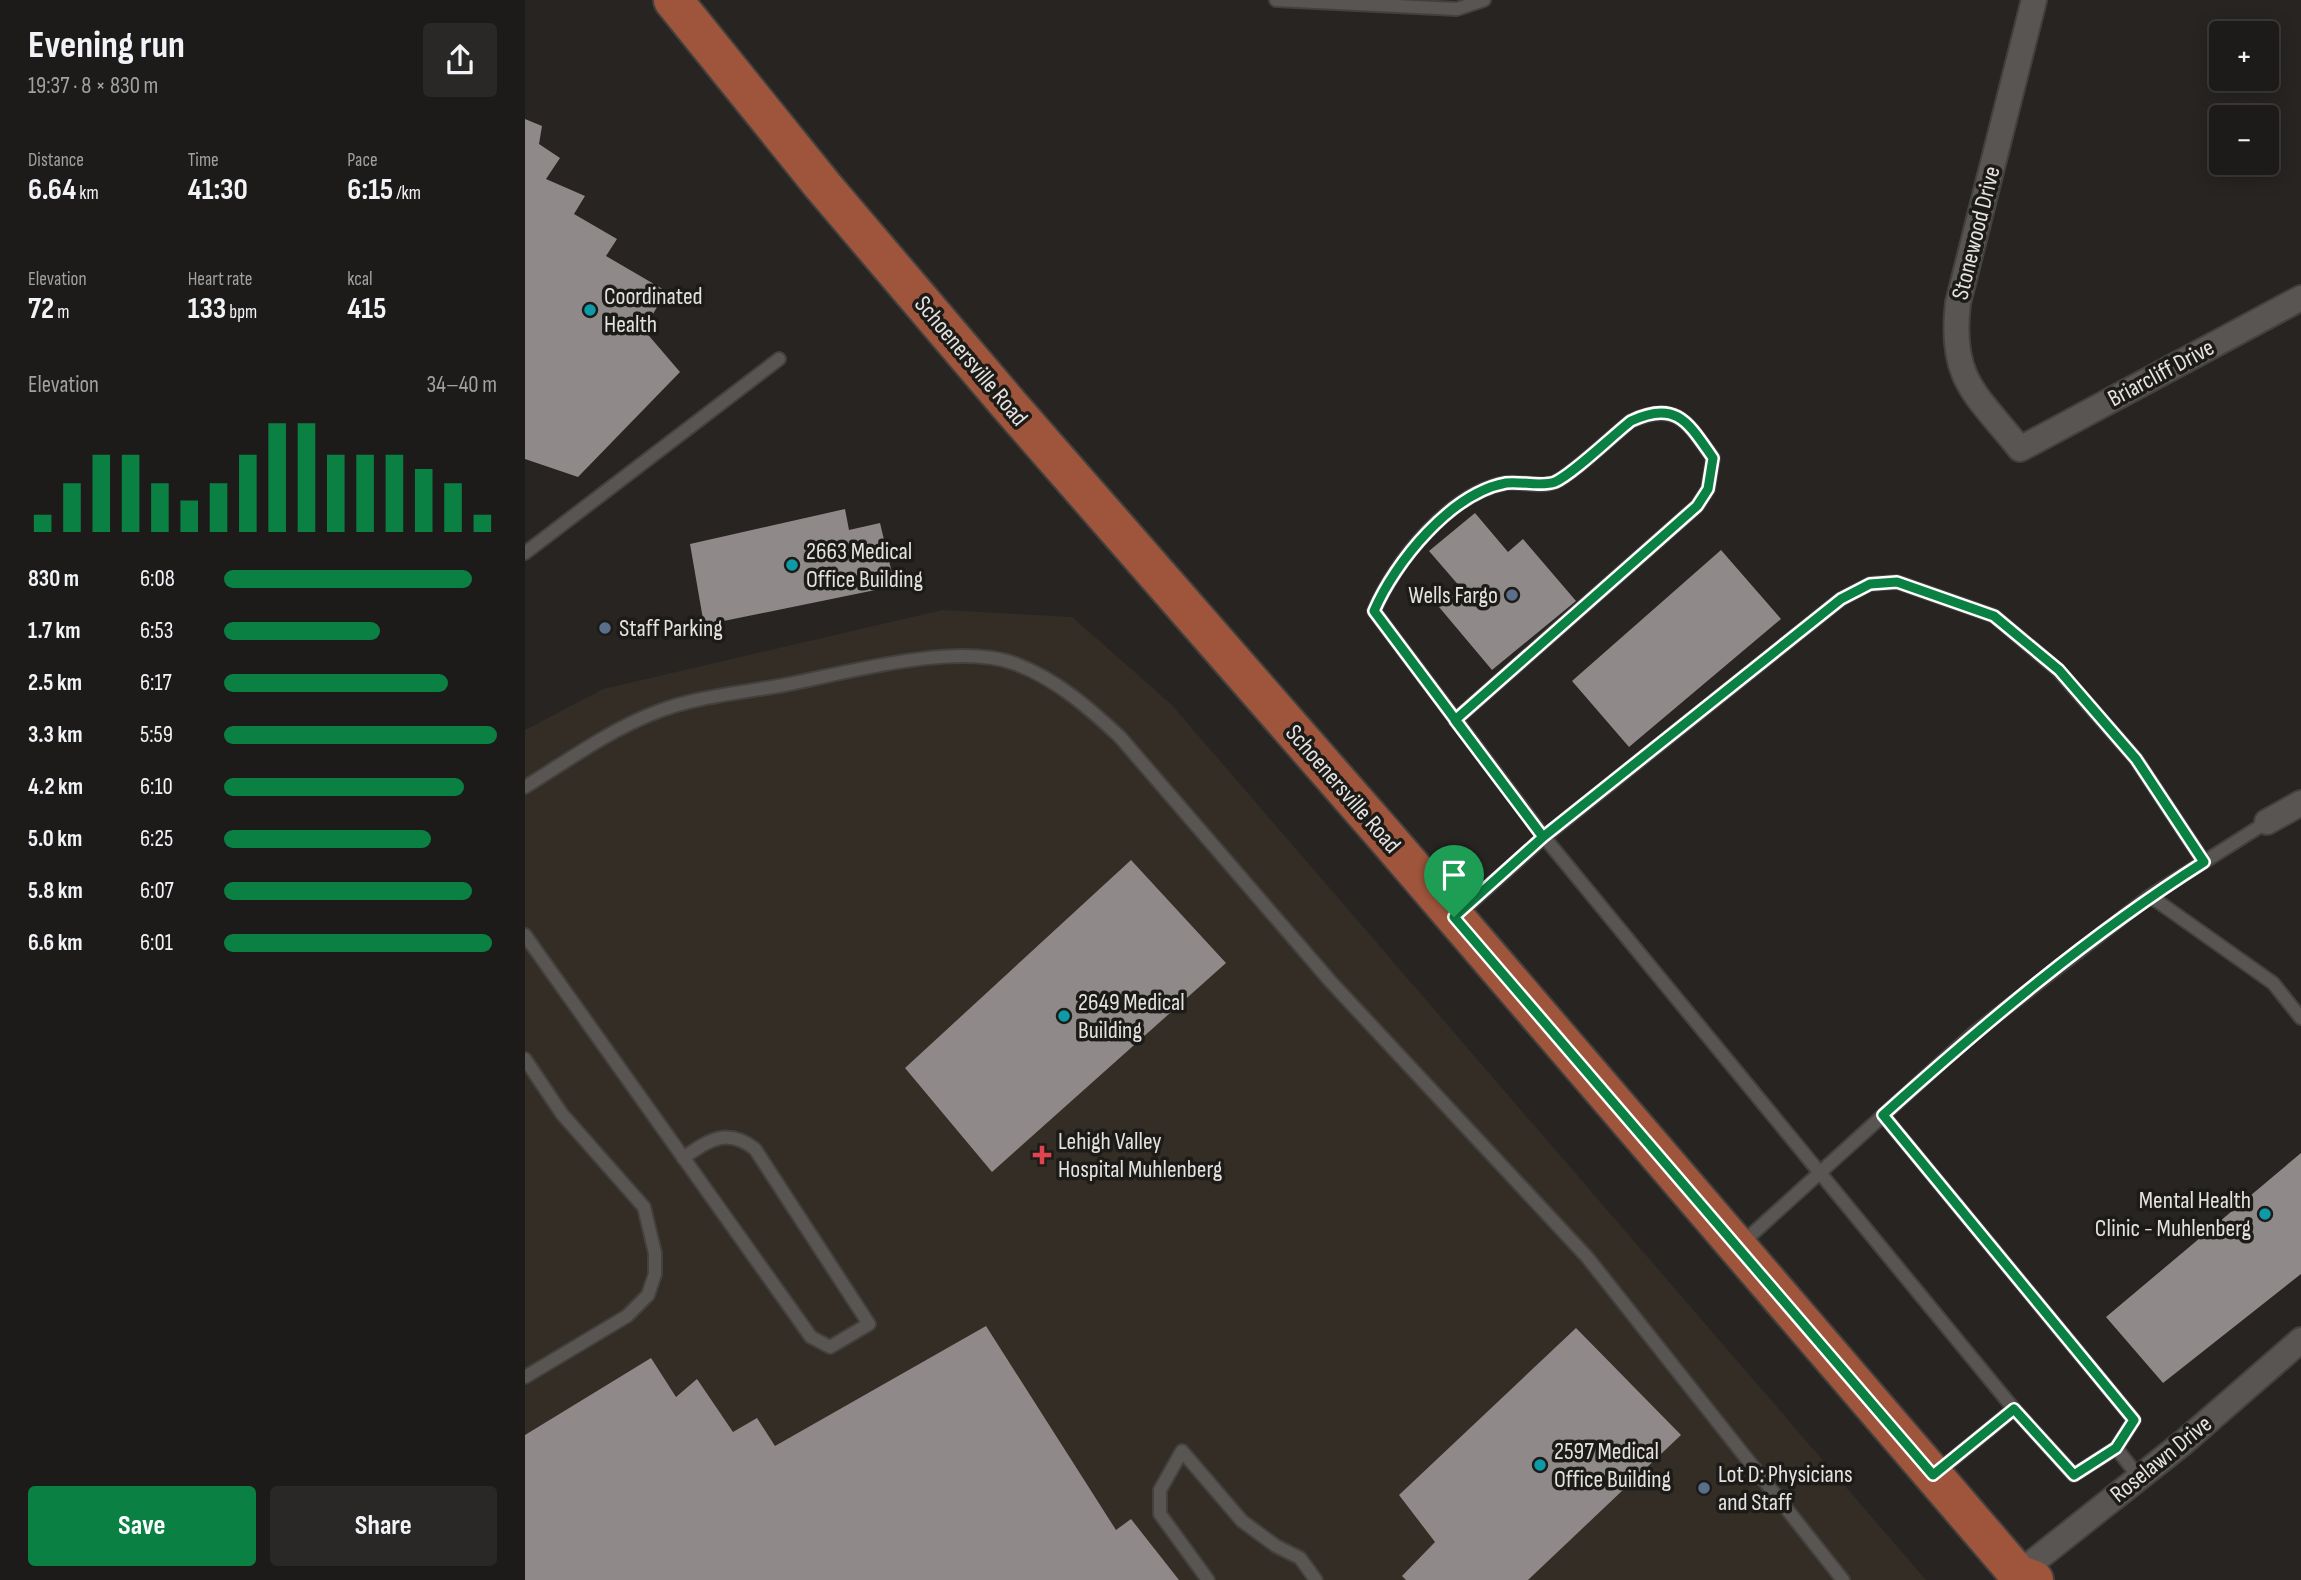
<!DOCTYPE html>
<meta charset="utf-8">
<style>
body{margin:0;font-family:"Sofia Sans Condensed",sans-serif;background:#2a2827;color:#f1f3f6;height:100vh;display:flex;flex-direction:column;font-size:26px;white-space:nowrap}
*{box-sizing:border-box;margin:0}
p{font-size:23px;color:#a0a1a2}
.icon{flex:none;width:38px;height:38px;fill:none;stroke:currentColor;stroke-width:2;stroke-linecap:round;stroke-linejoin:round}
.map{position:relative;flex:1;overflow:hidden}
.details{display:flex;flex-direction:column;background:#1d1b1a;width:525px}
.details>*{flex:none}
.fabs{position:absolute;left:1684px;top:21px;display:grid;gap:14px}
.fabs a{display:grid;place-items:center;width:70px;height:70px;border-radius:7px;background:#1d1b1a;box-shadow:0 4px 18px #0003,0 0 0 2px #3b3939;font-size:35px}
.pin{position:absolute;display:grid;place-items:center;width:60px;height:60px;color:#fff;margin:-72px -30px;border-radius:50% 50% 50% 0;rotate:-45deg;box-shadow:0 0 7px #0007}
.pin .icon{rotate:45deg}
.round{display:grid;place-items:center;flex:none;width:74px;height:74px;border-radius:7px;background:#2a2827}
.headline{display:flex;align-items:center;justify-content:space-between;height:119px;padding:0 28px}
h1{font-size:38px;font-weight:700;line-height:52px}
.stats{display:grid;grid-template-columns:repeat(3,1fr);gap:10px;height:119px;padding:7px 28px}
.stats div{display:grid;align-content:center}
.stats b{font-size:30px;font-weight:700}
.stats small{font-size:19px;font-weight:400}
.stats p{font-size:19px}
.chart{height:196px;padding:14px 28px}
.chart p{display:flex;justify-content:space-between}
.chart svg{width:100%;height:126px;margin-top:7px;stroke:#0b8043;stroke-width:6}
.action{display:flex;gap:14px;margin-top:auto;padding:14px 28px}
.action a{flex:1;height:80px;border-radius:7px;background:#0b8043;color:#fff;font-size:28px;font-weight:700;line-height:80px;text-align:center}
.action a+a{background:#2a2827;color:#f1f3f6}
ul{padding:0 28px;list-style:none;font-size:23px}
li{display:grid;grid-template-columns:112px 84px 1fr;align-items:center;height:52px}
li i{height:18px;border-radius:9px;background:#0b8043}
main{display:flex;flex:1;min-height:0}
.map>svg:first-child{display:block}
.built{fill:#332d25}
.building{fill:#8f8a89}
.lines{fill:none;stroke-linecap:round;stroke-linejoin:round}
.service-casing{stroke:#43413e;stroke-width:16}
.minor-casing{stroke:#43413e;stroke-width:28}
.primary-casing{stroke:#43413e;stroke-width:42}
.service{stroke:#585552;stroke-width:12}
.minor{stroke:#585552;stroke-width:24}
.primary{stroke:#9f553c;stroke-width:38}
.route-casing{stroke:#fff;stroke-width:14}
.route{stroke:#0b8043;stroke-width:9}
.culture-dot{fill:#0f9aa8;stroke:#1d1b18;stroke-width:2.5}
.service-dot{fill:#5c6f8a;stroke:#1d1b18;stroke-width:2.5}
.health-dot{fill:#e0444e;stroke:#1d1b18;stroke-width:2.5}
.labels{text-anchor:middle;dominant-baseline:central;stroke-width:7;stroke-linejoin:round;paint-order:stroke}
.street-label{font-size:24px;fill:#e4e3e1;stroke:#1d1b18}
.poi-label{font-size:24px;fill:#e4e3e1;stroke:#1d1b18;text-anchor:start}
</style>
<main>
<section class="details">
<div class="headline"><div><h1>Evening run</h1><p>19:37 · 8 × 830 m</p></div><a class="round"><svg class="icon" aria-label="share" viewBox="0 0 24 24"><path d="M12 15V3M7 8l5-5 5 5M5 13v7h14v-7"/></svg></a></div>
<div class="stats">
<div><p>Distance</p><b>6.64<small> km</small></b></div>
<div><p>Time</p><b>41:30</b></div>
<div><p>Pace</p><b>6:15<small> /km</small></b></div>
</div>
<div class="stats">
<div><p>Elevation</p><b>72<small> m</small></b></div>
<div><p>Heart rate</p><b>133<small> bpm</small></b></div>
<div><p>kcal</p><b>415</b></div>
</div>
<div class="chart"><p><span>Elevation</span>34–40 m</p>
<svg viewBox="0 0 160 44" preserveAspectRatio="none"><path d="M5 44V38M15 44V27M25 44V17M35 44V17M45 44V27M55 44V33M65 44V27M75 44V17M85 44V6M95 44V6M105 44V17M115 44V17M125 44V17M135 44V22M145 44V27M155 44V38"/></svg>
</div>
<ul>
<li><b>830 m</b>6:08<i style="width:91%"></i></li>
<li><b>1.7 km</b>6:53<i style="width:57%"></i></li>
<li><b>2.5 km</b>6:17<i style="width:82%"></i></li>
<li><b>3.3 km</b>5:59<i style="width:100%"></i></li>
<li><b>4.2 km</b>6:10<i style="width:88%"></i></li>
<li><b>5.0 km</b>6:25<i style="width:76%"></i></li>
<li><b>5.8 km</b>6:07<i style="width:91%"></i></li>
<li><b>6.6 km</b>6:01<i style="width:98%"></i></li>
</ul>
<div class="action"><a>Save</a><a>Share</a></div>
</section>
<div class="map">
<svg width="1776" height="1580" viewBox="0 0 1776 1580">
<rect width="100%" height="100%" fill="#272422"/>
<path class="built" d="M417,610L547,617L646,704L1401,1580H0V730L78,689Z"/>
<path class="building" d="M0,119L17,126L14,144L35,158L21,179L60,196L49,214L92,239L81,256L141,291L119,330L155,372L53,477L0,459Z
M320,509L324,530L355,523L370,586L179,625L165,544Z
M950,513L983,552L998,539L1051,601L967,670L914,607L936,588L904,551Z
M1196,550L1256,619L1104,747L1047,681Z
M606,860L701,963L467,1172L380,1068Z
M1776,1153V1274L1638,1383L1581,1317Z
M461,1326L591,1530L606,1519L654,1580H0V1435L126,1358L151,1397L172,1379L208,1432L232,1418L250,1446Z
M1051,1328L1156,1435L1003,1580H881L877,1576L910,1542L874,1495Z"/>
<g class="lines">
<defs>
<path id="service" d="M751,0L932,9L959,0
M0,553L254,359
M930,720L1172,506L1183,489L1188,458C1163,423 1152,400 1106,421C1088,435 1048,474 1030,482C1016,488 996,481 981,483C925,493 870,561 849,611L1019,837L932,915
M0,787C42,761 83,731 129,713C168,697 213,693 254,686C317,674 431,641 491,664C531,679 564,708 595,737L806,982L1062,1257L1318,1580
M1625,896L1748,983L1776,1018
M0,935L286,1337L305,1347L344,1324L230,1149C202,1127 184,1140 158,1158
M0,1059L37,1114L119,1207L130,1253V1274L123,1295L102,1316L0,1377
M1358,1115L1609,1420L1591,1448L1614,1477
M1215,1245L1449,1033L1625,896L1742,822
M1591,1448L1549,1475L1489,1409L1019,837L1316,599L1345,584L1372,582L1469,616L1533,670L1611,759L1679,862
M1411,1473L1489,1409
M683,1580L635,1514V1490L657,1451L717,1521L751,1546L775,1558L791,1580"/>
<path id="minor" d="M1509,0L1433,303C1424,379 1451,394 1495,449L1776,298
M1742,822L1776,803
M1493,1574L1659,1442L1776,1340"/>
<path id="primary" d="M148,0L298,186L485,406L862,838L1493,1574L1509,1580"/>
</defs>
<use href="#service" class="service-casing"/>
<use href="#minor" class="minor-casing"/>
<use href="#primary" class="primary-casing"/>
<use href="#service" class="service"/>
<use href="#minor" class="minor"/>
<use href="#primary" class="primary"/>
</g>
<g class="lines">
<defs>
<path id="route" d="M929,917L1408,1475L1489,1409L1549,1475L1591,1448L1609,1420L1358,1115C1459,1024 1564,935 1679,862L1611,759L1534,670L1469,616L1372,582L1345,584L1316,599L1018,837L930,720L1172,506L1183,489L1188,458C1164,424 1152,399 1106,421C1088,435 1048,474 1030,482C1016,487 996,481 981,483C926,493 870,562 849,611C905,686 962,762 1018,837L929,917"/>
</defs>
<use href="#route" class="route-casing"/>
<use href="#route" class="route"/>
</g>
<g class="culture-dot">
<circle cx="65" cy="310" r="7"/>
<circle cx="267" cy="565" r="7"/>
<circle cx="539" cy="1016" r="7"/>
<circle cx="1740" cy="1214" r="7"/>
<circle cx="1015" cy="1465" r="7"/>
</g>
<g class="service-dot">
<circle cx="987" cy="595" r="7"/>
<circle cx="80" cy="628" r="7"/>
<circle cx="1179" cy="1488" r="7"/>
</g>
<path class="health-dot" d="M513.5 1144.5h7v7h7v7h-7v7h-7v-7h-7v-7h7z"/>
<g class="labels">
<g class="street-label">
<text transform="translate(1451 233) rotate(-76)">Stonewood Drive</text>
<text transform="translate(446 361) rotate(50)">Schoenersville Road</text>
<text transform="translate(1636 373) rotate(-28)">Briarcliff Drive</text>
<text transform="translate(818 789) rotate(49)">Schoenersville Road</text>
<text transform="translate(1636 1459) rotate(-39)">Roselawn Drive</text>
</g>
<g class="poi-label">
<text x="79" y="296">Coordinated<tspan x="79" dy="28">Health</tspan></text>
<text x="281" y="551">2663 Medical<tspan x="281" dy="28">Office Building</tspan></text>
<text x="973" y="595" text-anchor="end">Wells Fargo</text>
<text x="94" y="628">Staff Parking</text>
<text x="553" y="1002">2649 Medical<tspan x="553" dy="28">Building</tspan></text>
<text x="533" y="1141">Lehigh Valley<tspan x="533" dy="28">Hospital Muhlenberg</tspan></text>
<text x="1726" y="1200" text-anchor="end">Mental Health<tspan x="1726" dy="28">Clinic - Muhlenberg</tspan></text>
<text x="1029" y="1451">2597 Medical<tspan x="1029" dy="28">Office Building</tspan></text>
<text x="1193" y="1474">Lot D: Physicians<tspan x="1193" dy="28">and Staff</tspan></text>
</g>
</g>
</svg>
<div class="fabs">
<a>+</a>
<a>−</a>
</div>
<div class="pin" style="left:929px;top:917px;background:#1e9e55"><svg class="icon" aria-label="arrive" viewBox="0 0 24 24"><path d="M6 21V4h12l-3 4 3 4H6"/></svg></div>
</div>
</main>
